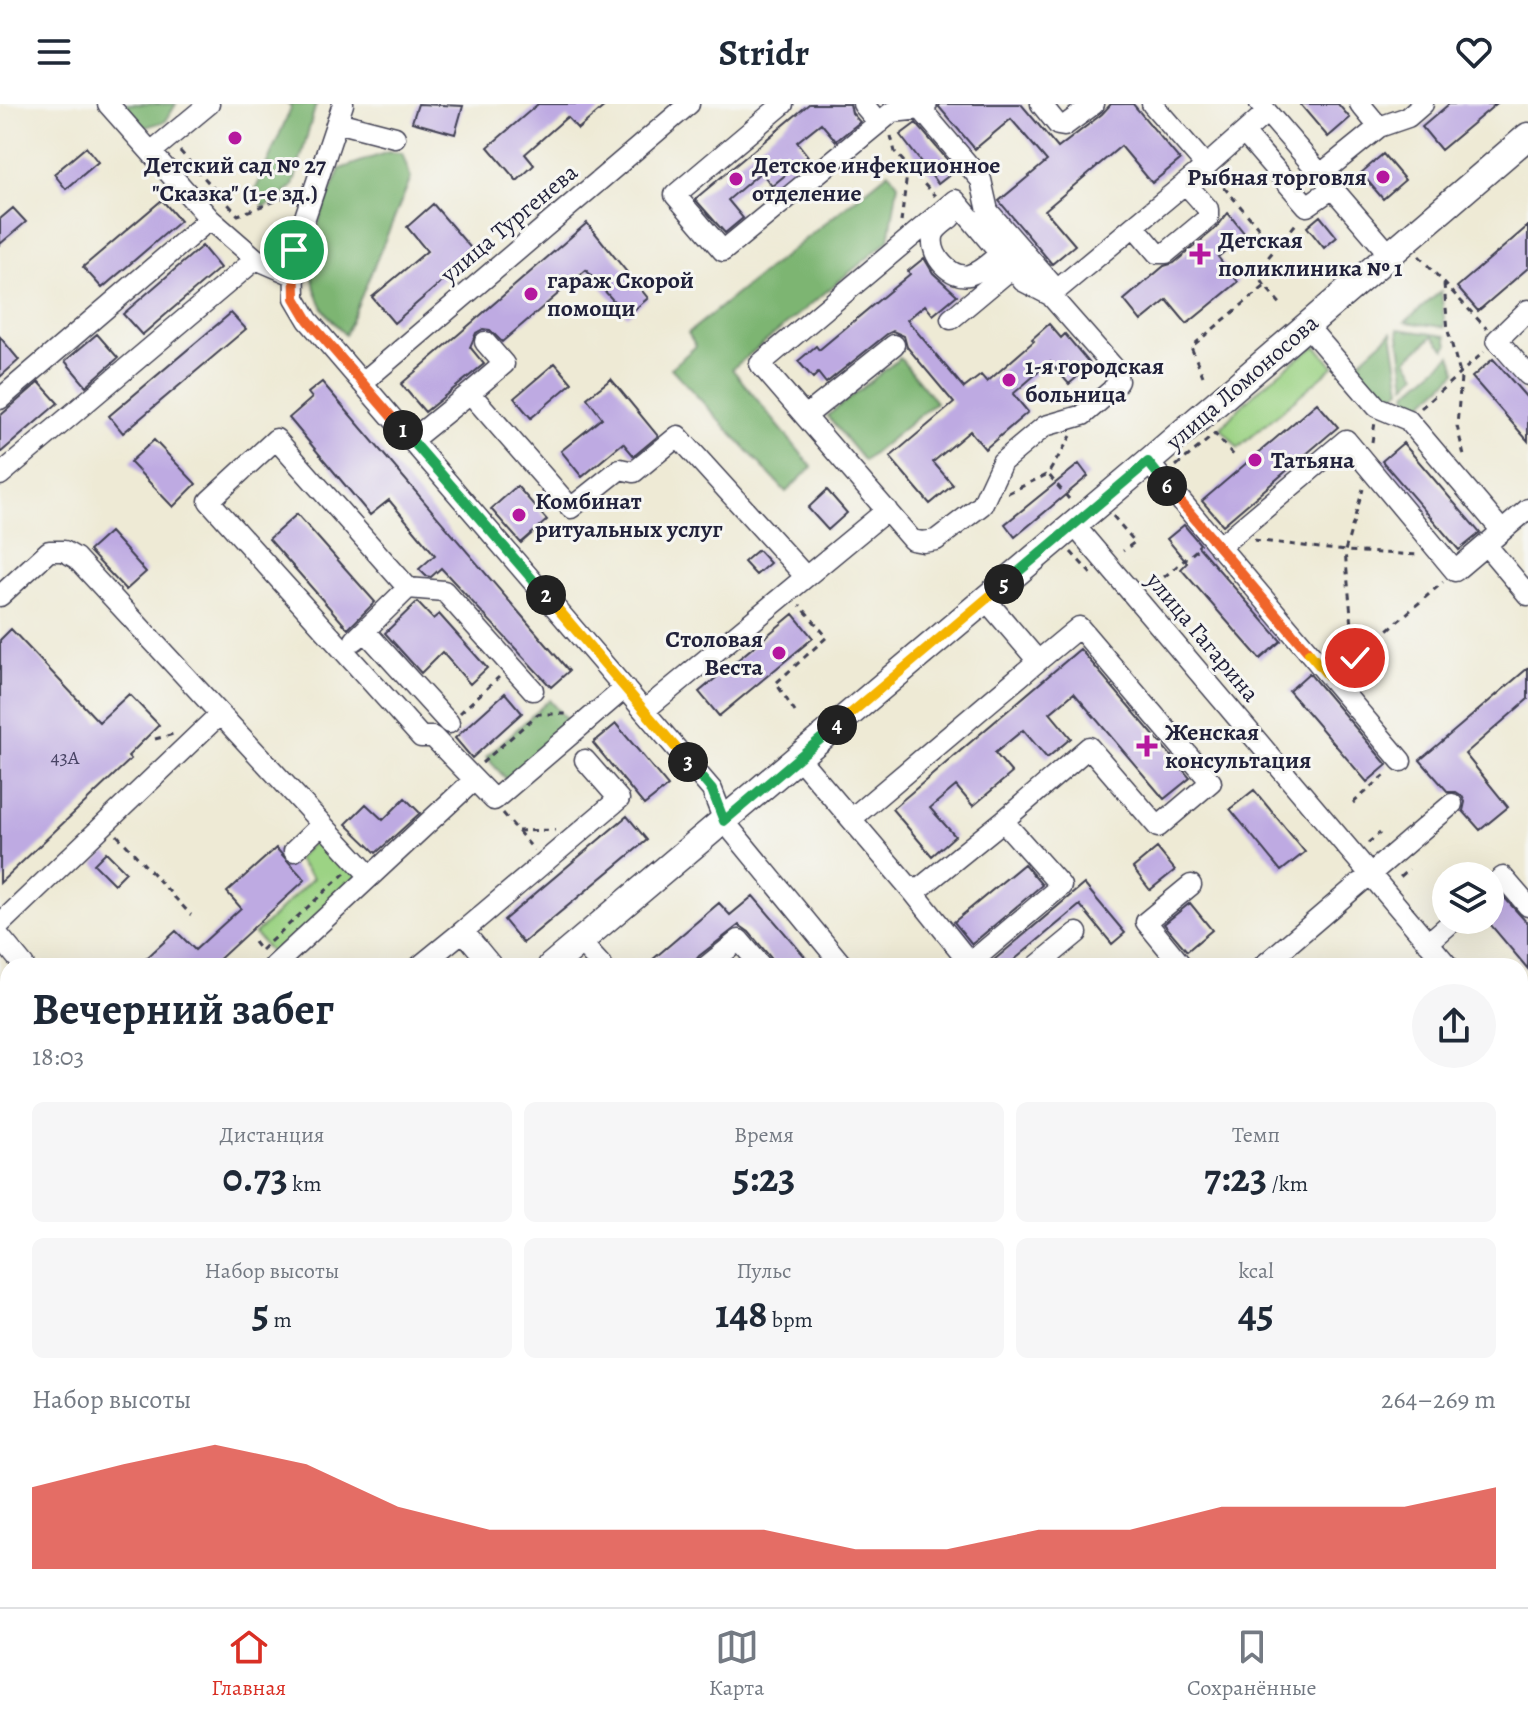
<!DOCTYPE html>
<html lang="ru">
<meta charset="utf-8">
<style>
body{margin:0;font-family:Alegreya,serif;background:#f6f6f7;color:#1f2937;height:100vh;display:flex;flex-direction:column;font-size:30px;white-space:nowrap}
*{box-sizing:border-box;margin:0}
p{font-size:26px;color:#747a83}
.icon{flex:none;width:44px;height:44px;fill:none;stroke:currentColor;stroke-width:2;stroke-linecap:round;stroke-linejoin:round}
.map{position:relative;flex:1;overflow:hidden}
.details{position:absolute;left:0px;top:854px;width:1528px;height:650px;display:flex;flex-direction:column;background:#fff;border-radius:24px 24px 0 0;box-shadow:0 8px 32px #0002}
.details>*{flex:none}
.controls{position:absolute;left:1432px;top:758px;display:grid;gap:16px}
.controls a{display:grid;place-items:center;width:72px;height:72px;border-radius:50%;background:#fff;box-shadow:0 8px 32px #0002;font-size:40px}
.pin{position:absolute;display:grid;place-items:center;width:68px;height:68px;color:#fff;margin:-34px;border:4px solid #fff;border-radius:50%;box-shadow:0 2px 8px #0007}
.km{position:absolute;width:40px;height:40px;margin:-20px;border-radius:50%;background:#222;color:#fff;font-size:22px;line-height:40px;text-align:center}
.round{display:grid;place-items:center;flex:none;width:84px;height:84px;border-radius:42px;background:#f6f6f7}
.headline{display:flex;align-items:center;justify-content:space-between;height:136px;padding:0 32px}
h1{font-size:44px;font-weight:600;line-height:60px}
.figures{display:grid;grid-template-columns:repeat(3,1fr);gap:12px;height:136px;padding:8px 32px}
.figures div{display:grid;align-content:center;border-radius:12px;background:#f6f6f7;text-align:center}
.figures b{font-size:40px;font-weight:600}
.figures small{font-size:22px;font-weight:400}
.figures p{font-size:22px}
.chart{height:224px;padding:16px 32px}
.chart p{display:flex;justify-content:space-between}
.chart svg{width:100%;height:144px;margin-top:8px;fill:#d93025;opacity:.7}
header{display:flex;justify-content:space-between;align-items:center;height:104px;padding:0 32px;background:#fff;font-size:36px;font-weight:600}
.tabs{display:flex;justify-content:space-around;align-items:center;height:112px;border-top:2px solid #e0e1e3;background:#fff;font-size:22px;color:#747a83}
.tabs a{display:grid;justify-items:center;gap:4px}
.tabs .selected{color:#d93025}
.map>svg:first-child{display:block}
.green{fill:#9cd384;stroke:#5f7a60;stroke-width:2}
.forest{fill:#7db572;stroke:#506c56;stroke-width:2}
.building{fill:#beaae2}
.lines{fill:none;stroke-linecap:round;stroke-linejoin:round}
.minor-casing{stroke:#414052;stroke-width:23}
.major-casing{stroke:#414052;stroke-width:29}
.path{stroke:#414052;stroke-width:3;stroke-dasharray:6 6;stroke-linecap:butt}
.minor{stroke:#fff;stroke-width:20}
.major{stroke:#fff;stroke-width:26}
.split-1-casing{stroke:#fff;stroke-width:16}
.split-2-casing{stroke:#fff;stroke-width:16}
.split-3-casing{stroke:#fff;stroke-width:16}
.split-4-casing{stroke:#fff;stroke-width:16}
.split-5-casing{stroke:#fff;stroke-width:16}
.split-6-casing{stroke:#fff;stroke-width:16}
.split-7-casing{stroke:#fff;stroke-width:16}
.split-8-casing{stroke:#fff;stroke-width:16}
.split-1{stroke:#f0652b;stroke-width:10}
.split-2{stroke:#22a559;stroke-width:10}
.split-3{stroke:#f5b400;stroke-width:10}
.split-4{stroke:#22a559;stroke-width:10}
.split-5{stroke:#f5b400;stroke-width:10}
.split-6{stroke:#22a559;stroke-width:10}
.split-7{stroke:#f0652b;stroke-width:10}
.split-8{stroke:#f5b400;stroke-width:10}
.poi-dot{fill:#b5179e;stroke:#f6f6f2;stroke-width:3}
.labels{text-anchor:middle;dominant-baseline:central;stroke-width:6;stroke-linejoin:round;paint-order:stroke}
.number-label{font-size:20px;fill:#494465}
.poi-label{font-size:24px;font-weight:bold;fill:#22223b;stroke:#f6f6f2;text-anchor:start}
.street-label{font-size:24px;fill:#22223b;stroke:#f6f6f2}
</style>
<header><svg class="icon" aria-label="menu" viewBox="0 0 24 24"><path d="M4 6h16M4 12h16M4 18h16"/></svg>Stridr<svg class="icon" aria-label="heart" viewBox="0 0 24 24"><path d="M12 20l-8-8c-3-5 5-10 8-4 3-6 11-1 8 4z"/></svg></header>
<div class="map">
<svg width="1528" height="1503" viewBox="0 0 1528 1503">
<rect width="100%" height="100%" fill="#f6f6f2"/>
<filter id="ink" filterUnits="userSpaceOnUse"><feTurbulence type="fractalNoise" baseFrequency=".0125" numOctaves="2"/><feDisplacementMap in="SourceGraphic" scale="16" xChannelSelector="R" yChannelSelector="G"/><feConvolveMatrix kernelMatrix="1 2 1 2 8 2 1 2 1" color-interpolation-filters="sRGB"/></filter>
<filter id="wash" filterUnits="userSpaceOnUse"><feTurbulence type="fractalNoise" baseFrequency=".006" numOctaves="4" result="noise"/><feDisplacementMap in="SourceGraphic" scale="32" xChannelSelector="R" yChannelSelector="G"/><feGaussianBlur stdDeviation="1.8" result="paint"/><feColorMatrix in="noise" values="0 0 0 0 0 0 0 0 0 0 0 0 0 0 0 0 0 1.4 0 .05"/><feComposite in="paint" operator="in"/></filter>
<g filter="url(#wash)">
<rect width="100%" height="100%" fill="#eeead5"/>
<path class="green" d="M1316,242L1334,262L1238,344L1221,324C1249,291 1280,266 1316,242Z
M331,733L358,767L355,782L280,852L272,850L255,830L313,774L296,755L318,734Z
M1520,1192L1528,1205V1407L1524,1411L1528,1503H1399L1392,1496H1520Z"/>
<path class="forest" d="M115,0H176L166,17L146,23L121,8Z
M288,0H316L293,82L278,96L264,103L255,87L291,4Z
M388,48L402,49L411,74L345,231C337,222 327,212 322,202C298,156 321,109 340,65Z
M889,68L898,80L889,136L732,265L812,363L786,388L671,264L696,242L688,229Z
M1441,187L1445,223L1405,218Z
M1398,225L1446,232L1448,241L1445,245L1433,232L1407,255L1417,270L1406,281Z
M1392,228L1401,285L1384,300L1352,264Z
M1451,251L1457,268L1411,310L1407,289Z
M900,254L936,298L864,357L827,312Z
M549,596L571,621L508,677L486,653Z"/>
<g id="blocks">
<path class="building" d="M418,0L463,2L455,30L412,18Z
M538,0H607L578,25L567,13L525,50L534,61L517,77L488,43Z
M809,0H850L852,9L860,18L836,37L821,19L797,38L808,52L772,82L761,68L728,96L743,114L725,129L695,95Z
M940,0H1021L1058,44L1102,10L1111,0H1133L1180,56L1152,79L1121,42L1045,106L1075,141L1052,160L999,97L1047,57L1011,15L975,45L939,3Z
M1300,0H1338L1350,14L1328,33Z
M1449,0H1496L1441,46L1422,23Z
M916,19L956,66L938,80L900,31Z
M86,43L98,58L66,85L54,70Z
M1383,50L1405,76L1383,95L1361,69Z
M162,96L180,117L102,184L83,163Z
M433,100L475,149L394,219L372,193L427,147L407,123Z
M13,104L26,118L0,140V115Z
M1228,109L1245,130L1218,153L1238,178L1187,220L1167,196L1141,217L1124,196L1164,162L1174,159L1216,124Z
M1320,112L1337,133L1324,144L1307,123Z
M587,119L648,194L627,212L586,166L502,238L490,226L483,225L476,229L470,243L484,260L425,308L401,280Z
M1528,122V164L1478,207L1457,183Z
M202,142L220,164L142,231L123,210Z
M924,154L933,169L957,191L933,211L925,201L907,216L964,284L981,271L987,278L1034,237L1032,235L1049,220L1061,234L1065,230L1091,261L1069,280L1050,258L1013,290L1028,308L985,345L970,327L933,358L953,381L930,400L890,353L954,299L907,243L904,232L893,227L887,230L826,279L818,269L813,274L798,257L816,242L819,246L910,170L908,167Z
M231,209L246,225L123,329L109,312Z
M97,230L118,254L86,282L65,257Z
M0,233L19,256L0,273Z
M1493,255L1528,295V337L1472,273Z
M555,259L572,279L531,314L514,294Z
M611,275L658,332L634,352L623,339L582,373L561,347L602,314L587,294Z
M39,278L58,299L0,349V312Z
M322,278L569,567L551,583L441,464L431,473L426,472L419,465L435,451L389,396L370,411L289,314L312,294L308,289Z
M1317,299L1338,323L1223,421L1202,397Z
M154,336L196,380L173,403L130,358Z
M1403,339L1480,429L1459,446L1382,357Z
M1079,360L1088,372L1015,433L1005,420Z
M517,382L547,416L521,439L491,405Z
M827,386L847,409L828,426L808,404Z
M297,410L375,498L348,525L269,435Z
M1184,421L1200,440L1198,442L1281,537L1260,555L1181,465L1187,459L1167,435Z
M110,428L146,468L126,486L89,447Z
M758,446L770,459L756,471L744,458Z
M417,498L433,515L439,510L487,564L470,580L442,548L421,569L385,529Z
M793,510L813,534L719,612L699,588Z
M11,525L99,618L129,590L159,621L128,652L131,655L0,779V536Z
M1080,545L1190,674L1164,695L1074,589L1050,609L1071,634L1047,654L1023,626L995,649L1012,669L973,702L956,682L930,704L955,732L932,752L892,705Z
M1528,564V595L1465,650L1508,703L1480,726L1463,707L1465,698L1462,692L1456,688H1448L1420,656Z
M1309,569L1387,661L1367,678L1289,587Z
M505,589L522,609L472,654L455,634Z
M616,620L668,682L644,701L593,639Z
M1254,686L1305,748L1281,767L1230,705Z
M405,694L420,709L376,749L346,720L366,700L383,716Z
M627,712L647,736L523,839L504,816Z
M276,744L305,776L212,862H138L176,827L195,846L241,804L227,788Z
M1157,744L1175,766L1150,786L1133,764Z
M106,748L126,768L114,780L94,760Z
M1024,760L1042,781L972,840L954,818Z
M1084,780L1125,829L1112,840L1080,801L1007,862H987Z
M753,792L813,862H774L771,854L749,828L739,821L699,852L691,862H645L719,799L730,811Z
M1503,792L1528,820V865L1490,820V803Z
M1190,799L1212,826L1187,847L1164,820Z"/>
</g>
</g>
<g filter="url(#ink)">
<use href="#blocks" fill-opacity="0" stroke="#414052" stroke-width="2"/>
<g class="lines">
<defs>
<path id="minor" d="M108,0L210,115L256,155L293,171
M343,0L294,146L295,194L308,216L712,686L724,717L843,862
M783,0L675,91L723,147L892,8L921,5L927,0
M863,0L879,19
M1041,0L1058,21L1064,22L1094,0
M1152,0L1206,62L1267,8
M1260,0L1390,151
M1360,0L1379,23
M921,5L981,76L988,107L1057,186L1206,62
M337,18L395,33
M1244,29L1307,102L1333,84
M151,48L209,0
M1321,70L1379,23L1408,13L1423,0
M955,96L1023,177L1050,191L1116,266L1118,277L1112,286L1083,311L1045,322L1002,358L982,401L936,436L923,438L912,436L760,260Z
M950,114C944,119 934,125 933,133C930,152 951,175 969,171C981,168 991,157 1001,149
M1134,122L1157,149H1166L1208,114V105L1185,79
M1528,206L1497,236L1528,271
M951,215L1012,164
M1307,222L1377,303L1408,316L1502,427
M362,279L689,0
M470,289L504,260L485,238
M0,295L210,115
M807,311L894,241
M412,336L470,289L571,404L620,365L634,368L678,332L806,473
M1148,358L1401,657
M0,371L256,155
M1074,421L1448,862
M1486,441L1528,491
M1219,443L1346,336L1455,467L1528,405
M0,492L49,447H64L76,454L370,772
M365,527L449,619
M355,536L408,484
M533,586L444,487L408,484L276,335L209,397L421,633H433L494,696L625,584
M645,606L887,406
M799,654L914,789L1003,717L1089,643L1158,723L1211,678L1079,523L1038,557L986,496
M851,715L1038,557
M294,747L322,720
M1490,784L1503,773L1528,802
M914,789L970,859L1061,782L1003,717
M0,820L220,610
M463,827L619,695L585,656
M0,833L24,862
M580,838L602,862
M1428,839L1454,816
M274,862L474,676
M420,862L463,827L492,862
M707,862L739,836L761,862
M1037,862L1077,829
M1182,862L1146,818L1191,781
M1263,862L1452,700
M1520,947L1528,957
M0,966L8,975
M1520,994L1528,989
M0,1072L8,1081
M7,1108L8,1107
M1520,1146L1528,1139
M1520,1181L1528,1190
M0,1346H8
M0,1455L8,1449
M0,1489L5,1503
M146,1496L152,1502L159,1496
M426,1496L432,1503
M604,1496L610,1503
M729,1496L730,1503
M1126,1496L1132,1503
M1374,1496L1381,1503
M367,1503L376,1496
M500,1503L508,1496
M634,1503L643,1496
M950,1503L958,1496
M1051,1503L1060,1496
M1273,1503L1281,1496"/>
<path id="major" d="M551,862L1148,358L1528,32
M0,1214L8,1240
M8,1257C1,1277 2,1290 8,1310
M238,1496L244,1503"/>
</defs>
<use href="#minor" class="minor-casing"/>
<use href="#major" class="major-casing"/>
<path class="path" d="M891,32L895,48L935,92
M180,47L238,111L297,89
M1216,74L1276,144
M901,118L908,62
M1419,152L1487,225
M1444,180L1448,227L1461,273L1457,322L1465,356
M1265,182L1256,168L1299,116
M1203,272L1191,243L1265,182L1283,203
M1421,304L1484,248
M1372,338L1375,318
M1176,362L1215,330L1236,354
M1008,389L1048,370
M1069,395L1048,370L1071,332
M1113,412L1135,438L1123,447
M1254,436L1345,447L1418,451
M1071,448L1093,472
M1164,473L1199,444
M1355,554L1345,447L1363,385
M1343,565L1443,478
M795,608L776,579L827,533L800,501
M460,609L499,573
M155,635L174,630
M482,659L538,610H568
M1353,699L1389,668
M503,709L534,746
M518,727L555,726
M117,731L191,811
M1368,739L1380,729
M1400,773L1409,765
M254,838L261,847
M261,846L345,769
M1520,1095L1528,1088
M1520,1102L1526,1121
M0,1154H1
M1520,1260L1528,1263
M1520,1350L1528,1344
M1452,1496L1464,1503
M1490,1496L1493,1503"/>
<use href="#minor" class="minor"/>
<use href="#major" class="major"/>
</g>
</g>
<g class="lines" filter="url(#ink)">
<defs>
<path id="split-1" d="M294,146L295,194L308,216L403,326"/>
<path id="split-2" d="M403,326L546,491"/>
<path id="split-3" d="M546,491L688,658"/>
<path id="split-4" d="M688,658L712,686L724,717L837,621"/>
<path id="split-5" d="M837,621L1004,480"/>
<path id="split-6" d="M1004,480L1148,358L1167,382"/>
<path id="split-7" d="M1167,382L1309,549"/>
<path id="split-8" d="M1309,549L1331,575L1355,554"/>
</defs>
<use href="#split-1" class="split-1-casing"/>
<use href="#split-2" class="split-2-casing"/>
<use href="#split-3" class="split-3-casing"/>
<use href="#split-4" class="split-4-casing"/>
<use href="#split-5" class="split-5-casing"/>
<use href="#split-6" class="split-6-casing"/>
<use href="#split-7" class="split-7-casing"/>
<use href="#split-8" class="split-8-casing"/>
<use href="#split-1" class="split-1"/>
<use href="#split-2" class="split-2"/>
<use href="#split-3" class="split-3"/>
<use href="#split-4" class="split-4"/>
<use href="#split-5" class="split-5"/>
<use href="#split-6" class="split-6"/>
<use href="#split-7" class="split-7"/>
<use href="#split-8" class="split-8"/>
</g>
<g class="poi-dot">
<circle cx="235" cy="34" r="8"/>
<circle cx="1383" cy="73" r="8"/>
<circle cx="736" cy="75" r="8"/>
<path d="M1196 138h8v8h8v8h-8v8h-8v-8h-8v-8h8z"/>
<circle cx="531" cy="190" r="8"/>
<circle cx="1009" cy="276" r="8"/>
<circle cx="1255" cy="356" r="8"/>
<circle cx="519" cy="411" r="8"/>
<circle cx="779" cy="549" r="8"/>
<path d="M1143 630h8v8h8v8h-8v8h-8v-8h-8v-8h8z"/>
</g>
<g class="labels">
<g class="number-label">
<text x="65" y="653">43А</text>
</g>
<g class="poi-label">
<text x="235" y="61" text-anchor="middle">Детский сад № 27<tspan x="235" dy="28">"Сказка" (1-е зд.)</tspan></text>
<text x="752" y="61">Детское инфекционное<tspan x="752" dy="28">отделение</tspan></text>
<text x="1367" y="73" text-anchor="end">Рыбная торговля</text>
<text x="1218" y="136">Детская<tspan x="1218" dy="28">поликлиника № 1</tspan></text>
<text x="547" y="176">гараж Скорой<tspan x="547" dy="28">помощи</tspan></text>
<text x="1025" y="262">1-я городская<tspan x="1025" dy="28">больница</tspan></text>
<text x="1271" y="356">Татьяна</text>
<text x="535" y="397">Комбинат<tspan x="535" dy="28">ритуальных услуг</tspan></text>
<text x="763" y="535" text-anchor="end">Столовая<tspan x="763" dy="28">Веста</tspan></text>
<text x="1165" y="628">Женская<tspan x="1165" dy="28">консультация</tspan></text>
</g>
<g class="street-label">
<text transform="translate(509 119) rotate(-40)">улица Тургенева</text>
<text transform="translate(1242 278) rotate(-41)">улица Ломоносова</text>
<text transform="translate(1203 533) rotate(50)">улица Гагарина</text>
</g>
</g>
</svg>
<div class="controls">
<a><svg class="icon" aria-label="layers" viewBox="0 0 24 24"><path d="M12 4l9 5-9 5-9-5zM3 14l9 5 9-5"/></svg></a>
</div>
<div class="pin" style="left:294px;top:146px;background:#1e9e55"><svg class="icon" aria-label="arrive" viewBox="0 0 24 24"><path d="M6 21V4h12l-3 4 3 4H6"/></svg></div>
<div class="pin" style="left:1355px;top:554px;background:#d93025"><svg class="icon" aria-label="check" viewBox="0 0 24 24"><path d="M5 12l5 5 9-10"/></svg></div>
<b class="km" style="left:403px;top:326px">1</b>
<b class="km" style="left:546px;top:491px">2</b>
<b class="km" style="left:688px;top:658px">3</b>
<b class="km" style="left:837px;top:621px">4</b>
<b class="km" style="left:1004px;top:480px">5</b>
<b class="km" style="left:1167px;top:382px">6</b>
<section class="details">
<div class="headline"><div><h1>Вечерний забег</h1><p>18:03</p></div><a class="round"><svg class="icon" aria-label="share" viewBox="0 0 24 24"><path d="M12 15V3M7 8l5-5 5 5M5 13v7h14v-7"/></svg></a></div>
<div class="figures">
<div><p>Дистанция</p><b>0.73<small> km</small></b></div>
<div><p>Время</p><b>5:23</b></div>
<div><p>Темп</p><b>7:23<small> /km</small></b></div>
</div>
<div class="figures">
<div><p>Набор высоты</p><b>5<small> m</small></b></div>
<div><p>Пульс</p><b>148<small> bpm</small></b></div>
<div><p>kcal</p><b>45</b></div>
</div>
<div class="chart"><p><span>Набор высоты</span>264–269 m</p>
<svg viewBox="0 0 160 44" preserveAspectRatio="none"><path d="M0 44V19L10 12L20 6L30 12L40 25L50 32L60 32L70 32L80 32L90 38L100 38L110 32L120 32L130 25L140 25L150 25L160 19V44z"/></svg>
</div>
</section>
</div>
<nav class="tabs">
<a class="selected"><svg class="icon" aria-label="home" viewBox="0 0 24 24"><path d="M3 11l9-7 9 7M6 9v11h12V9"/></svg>Главная</a>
<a><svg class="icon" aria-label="map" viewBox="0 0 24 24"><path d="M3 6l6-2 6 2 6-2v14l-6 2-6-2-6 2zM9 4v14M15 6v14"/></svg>Карта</a>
<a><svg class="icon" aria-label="saved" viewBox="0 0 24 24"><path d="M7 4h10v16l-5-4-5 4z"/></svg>Сохранённые</a>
</nav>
